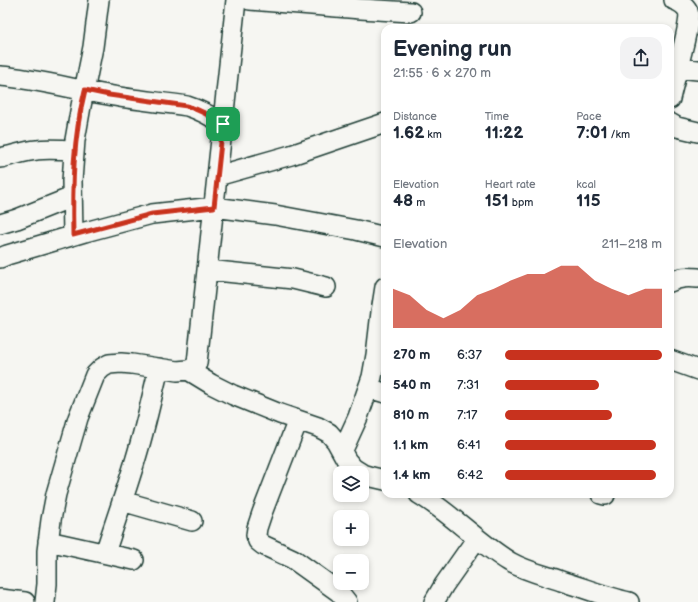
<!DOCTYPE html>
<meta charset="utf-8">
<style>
body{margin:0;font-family:"Balsamiq Sans",sans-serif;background:#f2f2f3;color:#1f2937;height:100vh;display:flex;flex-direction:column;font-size:15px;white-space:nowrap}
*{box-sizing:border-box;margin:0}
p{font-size:13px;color:#747a83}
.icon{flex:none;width:22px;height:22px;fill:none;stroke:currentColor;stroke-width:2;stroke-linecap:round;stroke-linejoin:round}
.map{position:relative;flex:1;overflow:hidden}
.sheet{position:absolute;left:381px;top:24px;width:293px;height:474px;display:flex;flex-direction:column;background:#fff;border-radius:12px;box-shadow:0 2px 6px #0003}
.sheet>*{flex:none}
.fabs{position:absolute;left:333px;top:466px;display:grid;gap:8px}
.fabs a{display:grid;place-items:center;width:36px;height:36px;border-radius:8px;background:#fff;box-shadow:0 2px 6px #0003;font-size:20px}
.pin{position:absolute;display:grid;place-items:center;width:34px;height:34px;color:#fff;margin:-17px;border-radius:8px;box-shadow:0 2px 6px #0006}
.round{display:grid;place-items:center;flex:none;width:42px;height:42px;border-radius:12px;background:#f2f2f3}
.headline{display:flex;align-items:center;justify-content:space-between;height:68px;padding:0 12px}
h1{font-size:22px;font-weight:700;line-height:30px}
.stats{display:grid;grid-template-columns:repeat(3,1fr);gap:6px;height:68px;padding:4px 12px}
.stats div{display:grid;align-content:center}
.stats b{font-size:17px;font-weight:700}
.stats small{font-size:11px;font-weight:400}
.stats p{font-size:11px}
.chart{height:112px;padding:8px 12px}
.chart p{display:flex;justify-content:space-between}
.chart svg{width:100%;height:72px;margin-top:4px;fill:#c8321e;opacity:.7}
ul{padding:0 12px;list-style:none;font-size:13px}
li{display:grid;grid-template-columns:64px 48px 1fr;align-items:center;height:30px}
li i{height:10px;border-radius:5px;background:#c8321e}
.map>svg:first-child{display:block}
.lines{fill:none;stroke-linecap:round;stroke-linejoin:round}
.minor-casing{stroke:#1f3d34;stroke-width:22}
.minor{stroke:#f6f6f2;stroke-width:19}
.route-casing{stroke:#fff;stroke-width:8}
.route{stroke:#c8321e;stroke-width:5}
</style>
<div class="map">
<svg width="698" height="602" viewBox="0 0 698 602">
<rect width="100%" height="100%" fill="#f6f6f2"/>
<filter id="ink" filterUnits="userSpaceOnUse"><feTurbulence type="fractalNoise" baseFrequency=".025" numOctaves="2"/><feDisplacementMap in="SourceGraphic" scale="8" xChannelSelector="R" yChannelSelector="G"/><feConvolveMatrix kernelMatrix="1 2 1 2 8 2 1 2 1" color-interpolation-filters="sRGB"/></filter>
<g filter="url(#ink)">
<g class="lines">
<defs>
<path id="minor" d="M250,0L361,9L411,12
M678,68L698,70
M0,76C37,79 72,89 108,95C134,100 161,102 187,106C200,110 211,116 223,124
M670,99C673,83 692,22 688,11C685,5 680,2 674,0
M670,123L677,127L698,132
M0,158C12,156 24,151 37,150C49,148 62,150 74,150
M217,176L291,155L385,123
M0,224L17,219L72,197
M73,235L72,181L75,140L81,106L93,47L99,0
M0,258L7,255L85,232L152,214L214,207L275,215L356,230L385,237
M207,270L293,279L326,287
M670,282C680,277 687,277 698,278
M670,360L698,370
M188,370L211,384L233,395L280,414L318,427L329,433L336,441L347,461L353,468L361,473
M368,388L385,393
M298,420L262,513L257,528L256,535L258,541L263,545L293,559L339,592L347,602
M342,452L358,417L372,377L376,355L381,312L385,287
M362,474L372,477L385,480
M419,494C451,513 477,542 510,562C526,571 544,575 561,581C584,588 606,597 629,602
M601,494L605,495
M122,501L192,521
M48,541L134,560
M105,553C116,519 128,486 138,451C146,424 152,396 159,368
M0,599L25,602
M45,602L47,584V551L51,520L56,494L78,418L95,375L102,368L109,364L121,363L132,364L177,371L188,370L195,367L197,363L236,0
M434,602L444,585L477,538"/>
</defs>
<use href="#minor" class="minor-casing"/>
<use href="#minor" class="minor"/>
</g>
</g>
<g class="lines" filter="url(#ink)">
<defs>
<path id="route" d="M85,90L109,95L187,106C200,110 211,116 223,124L214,207L152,214L73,235C72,187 73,138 85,90Z"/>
</defs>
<use href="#route" class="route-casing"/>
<use href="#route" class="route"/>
</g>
</svg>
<div class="fabs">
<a><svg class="icon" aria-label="layers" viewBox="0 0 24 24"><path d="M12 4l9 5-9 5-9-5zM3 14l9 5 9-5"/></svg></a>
<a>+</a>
<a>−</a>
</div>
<div class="pin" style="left:223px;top:124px;background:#1e9e55"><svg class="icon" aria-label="arrive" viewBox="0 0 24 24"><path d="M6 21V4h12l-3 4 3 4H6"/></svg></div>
<section class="sheet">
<div class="headline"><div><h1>Evening run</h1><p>21:55 · 6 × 270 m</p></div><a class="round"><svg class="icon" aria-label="share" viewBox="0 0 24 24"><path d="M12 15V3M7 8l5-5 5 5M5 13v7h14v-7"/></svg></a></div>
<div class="stats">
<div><p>Distance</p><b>1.62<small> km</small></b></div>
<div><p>Time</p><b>11:22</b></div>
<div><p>Pace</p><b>7:01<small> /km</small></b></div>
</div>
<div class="stats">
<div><p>Elevation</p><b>48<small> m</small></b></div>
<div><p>Heart rate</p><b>151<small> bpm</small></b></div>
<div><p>kcal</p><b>115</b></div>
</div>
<div class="chart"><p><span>Elevation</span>211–218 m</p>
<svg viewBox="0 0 160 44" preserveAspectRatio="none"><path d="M0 44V20L10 24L20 33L30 38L40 33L50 24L60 20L70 15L80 11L90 11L100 6L110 6L120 15L130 20L140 24L150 20L160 20V44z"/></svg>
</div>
<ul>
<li><b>270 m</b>6:37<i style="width:100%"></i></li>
<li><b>540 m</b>7:31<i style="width:60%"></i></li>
<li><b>810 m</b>7:17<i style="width:68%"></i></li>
<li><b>1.1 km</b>6:41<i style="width:96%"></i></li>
<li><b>1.4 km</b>6:42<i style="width:96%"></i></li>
</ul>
</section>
</div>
